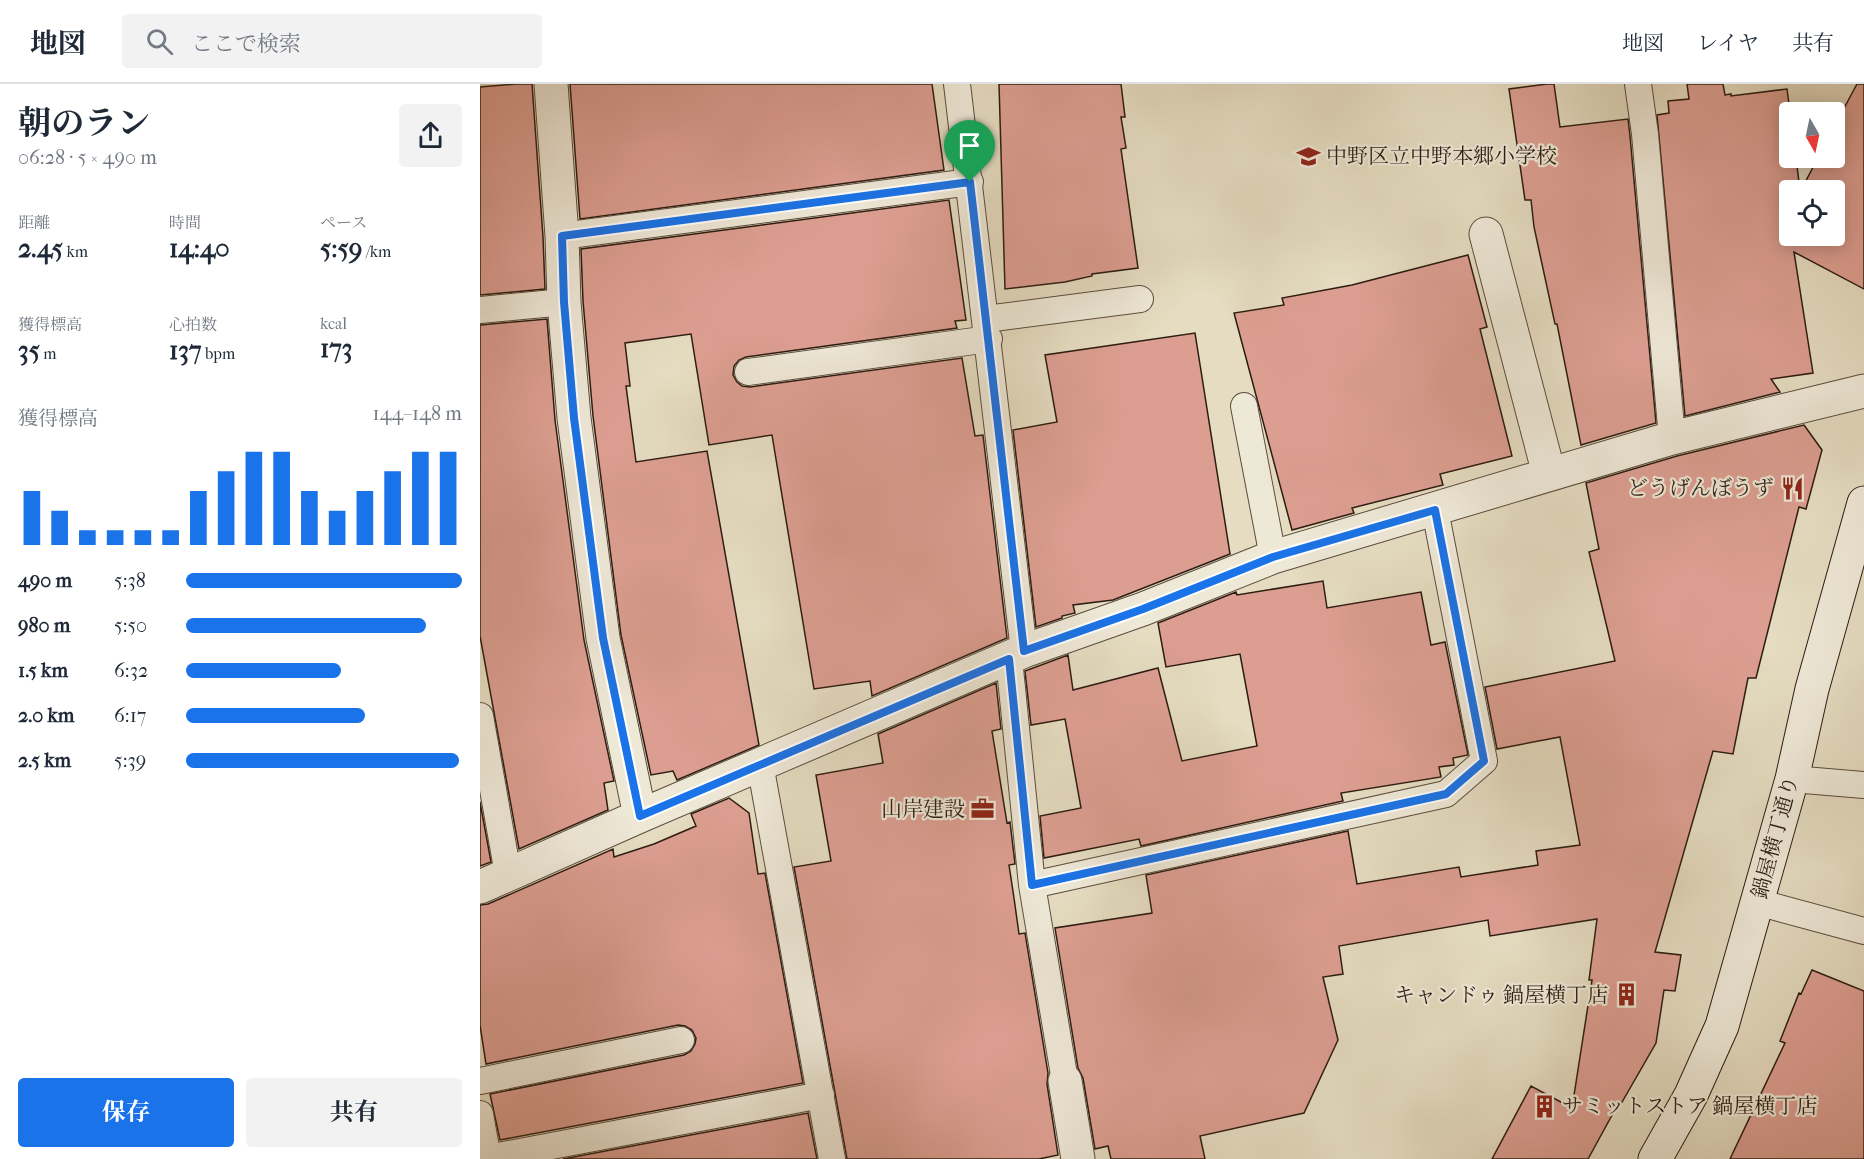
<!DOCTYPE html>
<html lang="ja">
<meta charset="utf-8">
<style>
body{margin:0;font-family:"IM FELL French Canon","Noto Serif JP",serif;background:#f2f2f3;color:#1f2937;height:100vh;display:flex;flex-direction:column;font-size:22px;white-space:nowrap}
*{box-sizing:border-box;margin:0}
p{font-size:20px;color:#747a83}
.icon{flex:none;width:33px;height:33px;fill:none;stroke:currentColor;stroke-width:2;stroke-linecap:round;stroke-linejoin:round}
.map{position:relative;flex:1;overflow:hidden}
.side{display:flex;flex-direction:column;background:#fff;width:480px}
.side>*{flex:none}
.needle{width:39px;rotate:171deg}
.controls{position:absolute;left:1299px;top:18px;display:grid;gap:12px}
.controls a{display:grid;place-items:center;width:66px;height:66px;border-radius:6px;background:#fff;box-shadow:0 3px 15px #0003;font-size:30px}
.pin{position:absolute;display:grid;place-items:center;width:51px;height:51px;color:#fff;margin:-62px -26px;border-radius:50% 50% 50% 0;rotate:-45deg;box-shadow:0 0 6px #0007}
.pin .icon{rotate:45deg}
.round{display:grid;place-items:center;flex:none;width:63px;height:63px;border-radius:6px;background:#f2f2f3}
.summary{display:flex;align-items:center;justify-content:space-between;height:102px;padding:0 18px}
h1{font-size:33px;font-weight:700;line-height:45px}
.figures{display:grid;grid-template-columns:repeat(3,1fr);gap:9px;height:102px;padding:6px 18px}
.figures div{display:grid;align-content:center}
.figures b{font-size:26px;font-weight:700}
.figures small{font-size:16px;font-weight:400}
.figures p{font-size:16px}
.chart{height:168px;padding:12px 18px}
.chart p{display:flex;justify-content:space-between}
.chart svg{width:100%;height:108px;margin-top:6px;stroke:#1a73e8;stroke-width:6}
.primary-button{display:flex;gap:12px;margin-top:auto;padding:12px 18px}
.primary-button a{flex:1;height:69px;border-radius:6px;background:#1a73e8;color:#fff;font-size:24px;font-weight:700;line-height:69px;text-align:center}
.primary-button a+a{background:#f2f2f3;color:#1f2937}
ul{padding:0 18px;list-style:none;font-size:20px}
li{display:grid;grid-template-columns:96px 72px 1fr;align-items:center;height:45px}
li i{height:15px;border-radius:8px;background:#1a73e8}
header{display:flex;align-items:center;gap:36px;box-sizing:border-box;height:84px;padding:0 30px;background:#fff;border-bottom:2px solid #e0e1e3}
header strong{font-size:28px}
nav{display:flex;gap:33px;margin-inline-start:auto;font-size:21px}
.search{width:420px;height:54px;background:#f2f2f3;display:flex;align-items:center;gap:15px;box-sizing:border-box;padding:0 21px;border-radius:6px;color:#747a83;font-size:22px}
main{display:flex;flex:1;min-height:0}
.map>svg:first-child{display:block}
.building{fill:#dc9e91;stroke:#2d1c12;stroke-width:1.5}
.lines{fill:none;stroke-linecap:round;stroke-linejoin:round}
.lane-casing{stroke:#5b4c3e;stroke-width:28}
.street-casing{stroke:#5b4c3e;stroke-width:35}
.secondary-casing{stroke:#2d1c12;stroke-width:35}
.lane{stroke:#eee8d7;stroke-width:26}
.street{stroke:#eee8d7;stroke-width:33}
.secondary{stroke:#eee8d7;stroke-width:33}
.route-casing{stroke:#fff;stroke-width:12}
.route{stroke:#1a73e8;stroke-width:8}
.labels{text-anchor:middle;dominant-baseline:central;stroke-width:4.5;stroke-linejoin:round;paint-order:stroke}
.poi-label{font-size:21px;fill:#2d1c12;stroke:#eee8d7;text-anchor:end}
.street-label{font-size:21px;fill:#2d1c12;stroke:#eee8d7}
</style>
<header>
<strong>地図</strong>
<div class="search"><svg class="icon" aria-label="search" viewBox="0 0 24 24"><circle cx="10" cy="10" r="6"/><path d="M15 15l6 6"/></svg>ここで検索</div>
<nav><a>地図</a><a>レイヤ</a><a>共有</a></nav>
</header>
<main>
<section class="side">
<div class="summary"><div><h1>朝のラン</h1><p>06:28 · 5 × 490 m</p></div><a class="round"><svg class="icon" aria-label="share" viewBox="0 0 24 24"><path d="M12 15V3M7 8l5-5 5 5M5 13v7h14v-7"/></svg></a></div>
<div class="figures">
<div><p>距離</p><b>2.45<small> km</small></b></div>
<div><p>時間</p><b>14:40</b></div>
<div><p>ペース</p><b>5:59<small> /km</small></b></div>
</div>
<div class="figures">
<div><p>獲得標高</p><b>35<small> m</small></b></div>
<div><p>心拍数</p><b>137<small> bpm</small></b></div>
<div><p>kcal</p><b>173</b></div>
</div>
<div class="chart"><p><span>獲得標高</span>144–148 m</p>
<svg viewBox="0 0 160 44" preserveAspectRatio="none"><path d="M5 44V22M15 44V30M25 44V38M35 44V38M45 44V38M55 44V38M65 44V22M75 44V14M85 44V6M95 44V6M105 44V22M115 44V30M125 44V22M135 44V14M145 44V6M155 44V6"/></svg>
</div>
<ul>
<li><b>490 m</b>5:38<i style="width:100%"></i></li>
<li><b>980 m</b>5:50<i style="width:87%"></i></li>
<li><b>1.5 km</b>6:32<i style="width:56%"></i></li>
<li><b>2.0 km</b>6:17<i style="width:65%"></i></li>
<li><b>2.5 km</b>5:39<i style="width:99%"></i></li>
</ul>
<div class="primary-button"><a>保存</a><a>共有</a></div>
</section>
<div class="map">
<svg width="1384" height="1075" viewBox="0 0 1384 1075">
<rect width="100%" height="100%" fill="#e5dcc1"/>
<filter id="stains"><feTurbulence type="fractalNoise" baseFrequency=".00333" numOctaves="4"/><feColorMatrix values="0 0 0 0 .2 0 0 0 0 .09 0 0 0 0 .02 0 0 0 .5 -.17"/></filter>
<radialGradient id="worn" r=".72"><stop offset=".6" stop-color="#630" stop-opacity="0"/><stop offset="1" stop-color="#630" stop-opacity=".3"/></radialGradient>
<path class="building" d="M36,0H52L63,153L65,205L0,211V3Z
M90,0H452L464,86L100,135Z
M519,0H641L645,33H641L646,64L641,65L658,184L612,190V192L585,198L525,205Z
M1067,0H1074L1080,43L1148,35L1150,52L1176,339L1101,361L1077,240H1075L1054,143L1051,116H1045L1029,5Z
M1207,0H1243L1245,11L1251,10V12L1307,5L1310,28V74H1316L1320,106H1310V152H1354V106H1321L1338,74H1354V43L1377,0H1384V205L1314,168L1333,289L1291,295L1300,308L1205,332L1177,31L1189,29L1188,17L1209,15Z
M469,116L486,236L475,237L477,244L266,273L259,276L254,282L253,291L257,298L262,302L270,303L482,274L495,352L503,351L527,554L392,612L390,597L334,605L292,351L229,361L211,250L145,259L150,302H146L156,378L227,367L279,661L197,696L193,687L171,691L141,551L113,332L103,217L101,165Z
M988,171L1007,243L1000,245L1032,372L960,390L963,401L872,424L874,429L812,446L754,229L804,221L802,214L872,201Z
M67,235L75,336L104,556L134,697L124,699L128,726L39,765L0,552V241Z
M715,249L750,470L633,516L593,521L595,529L582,532V534L556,543L533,346L577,338L565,271Z
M1324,341L1342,366L1326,425L1319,423L1276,594H1268L1253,670L1233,667L1175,868L1201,871L1195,907L1184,906L1176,959L1138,1025L1136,1024L1108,1075H1012L1051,1002L1092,1024L1112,896H1109L1117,835L1010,852L1008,836L859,862L863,890L843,893L858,956L824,1029L720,1052L725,1075H631L628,1062L615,1065L603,994L598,984L575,844L672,829L666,791L868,747L877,800L979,783L981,793L1058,781L1056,767L1100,761L1080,653L1017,665L1005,603L1135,577L1109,468L1119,465L1106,399L1197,372Z
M843,497L847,524L941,508L951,561L965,558L988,671L973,674L974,681L959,683L961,693L861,709L863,717L661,762L659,755L564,774L560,732L601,724L585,635L551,641L545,587L588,571L593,606L678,584L702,677L777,662L760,570L686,583L678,539L756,508L757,511Z
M516,599L521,645L512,647L527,739L530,738L535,780L529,781L534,814L539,850L545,849L568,989L567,1000L578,1071L559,1075H367L314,783L351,777L336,691L403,679L398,650Z
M249,714L269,729L278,790L285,789L323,999L20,1056L10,1010L204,971L211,967L215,960L216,954L212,946L205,942L198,941L6,980L0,941V821L8,820L133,765L134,773L174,760L216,742L211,730Z
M0,718L11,778L0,782Z
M1332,886L1384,907V1075H1250L1305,959L1300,957L1319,909L1321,910Z
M328,1029L337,1075H83Z"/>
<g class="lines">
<defs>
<path id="lane" d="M477,0L544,567
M1158,0L1165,50L1192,354
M82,152L490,98
M0,226L84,218
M506,235L660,215
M268,288L509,255
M764,322L793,473
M529,575L552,801L585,997
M0,632L28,790
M280,680L352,1075
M1312,695L1384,701
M552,801L966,710L1004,677L955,426
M1277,818L1384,847
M0,997L201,956
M0,1030L8,1075
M8,1074L341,1011"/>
<path id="street" d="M71,0L82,152L84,218L94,334L123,554L160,732
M1006,150L1069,390
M0,803L160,732L544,567L663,525L793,473L1192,354L1384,307
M585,997L598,1075"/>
<path id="secondary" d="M1175,1075L1211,1011L1242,942L1312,695L1332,605L1384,419"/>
</defs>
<use href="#lane" class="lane-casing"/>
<use href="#street" class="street-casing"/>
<use href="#secondary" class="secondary-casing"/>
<use href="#lane" class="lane"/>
<use href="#street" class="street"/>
<use href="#secondary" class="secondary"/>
</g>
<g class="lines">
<defs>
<path id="route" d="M490,98L544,567L663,525L793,473L955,426L1004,677L966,710L552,801L529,575L160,732L123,554L94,334L84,218L82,152Z"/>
</defs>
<use href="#route" class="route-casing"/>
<use href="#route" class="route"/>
</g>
<defs>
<symbol id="school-bare" viewBox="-9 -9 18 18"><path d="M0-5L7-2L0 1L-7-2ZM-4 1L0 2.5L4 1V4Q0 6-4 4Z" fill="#8f2418" stroke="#eee8d7" stroke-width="2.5" paint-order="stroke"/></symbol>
<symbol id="restaurant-bare" viewBox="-9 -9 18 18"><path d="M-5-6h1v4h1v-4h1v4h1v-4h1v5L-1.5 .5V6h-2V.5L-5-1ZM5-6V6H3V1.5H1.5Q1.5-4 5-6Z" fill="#8f2418" stroke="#eee8d7" stroke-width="2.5" paint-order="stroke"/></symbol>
<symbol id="office-bare" viewBox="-9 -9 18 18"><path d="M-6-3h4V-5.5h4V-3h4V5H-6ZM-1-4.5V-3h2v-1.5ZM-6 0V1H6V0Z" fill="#8f2418" stroke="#eee8d7" stroke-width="2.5" paint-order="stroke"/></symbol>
<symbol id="building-bare" viewBox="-9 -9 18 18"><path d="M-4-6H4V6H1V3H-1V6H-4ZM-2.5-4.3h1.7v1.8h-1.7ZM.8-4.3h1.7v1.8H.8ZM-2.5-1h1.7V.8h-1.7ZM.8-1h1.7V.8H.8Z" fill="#8f2418" stroke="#eee8d7" stroke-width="2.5" paint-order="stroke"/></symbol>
</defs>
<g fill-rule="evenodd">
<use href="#school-bare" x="812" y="56" width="33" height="33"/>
<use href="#restaurant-bare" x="1296" y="388" width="33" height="33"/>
<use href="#office-bare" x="486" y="708" width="33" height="33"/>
<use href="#building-bare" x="1130" y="894" width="33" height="33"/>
<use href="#building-bare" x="1048" y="1006" width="33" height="33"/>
</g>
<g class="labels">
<g class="poi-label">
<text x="846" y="72" text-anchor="start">中野区立中野本郷小学校</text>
<text x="1294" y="404">どうげんぼうず</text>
<text x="485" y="725">山岸建設</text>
<text x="1128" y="911">キャンドゥ 鍋屋横丁店</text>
<text x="1082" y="1022" text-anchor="start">サミットストア 鍋屋横丁店</text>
</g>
<g class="street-label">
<text transform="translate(1295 753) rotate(-75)">鍋屋横丁通り</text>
</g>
</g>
<rect width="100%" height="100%" filter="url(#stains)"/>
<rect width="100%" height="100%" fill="url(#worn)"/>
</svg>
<div class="controls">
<a><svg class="needle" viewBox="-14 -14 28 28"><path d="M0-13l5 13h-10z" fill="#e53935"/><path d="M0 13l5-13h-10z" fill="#747a83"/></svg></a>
<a><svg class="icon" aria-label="locate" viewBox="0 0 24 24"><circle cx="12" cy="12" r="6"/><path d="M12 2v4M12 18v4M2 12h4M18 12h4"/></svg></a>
</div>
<div class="pin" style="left:490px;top:98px;background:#1e9e55"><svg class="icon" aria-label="arrive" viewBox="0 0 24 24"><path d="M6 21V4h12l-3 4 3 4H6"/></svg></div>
</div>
</main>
